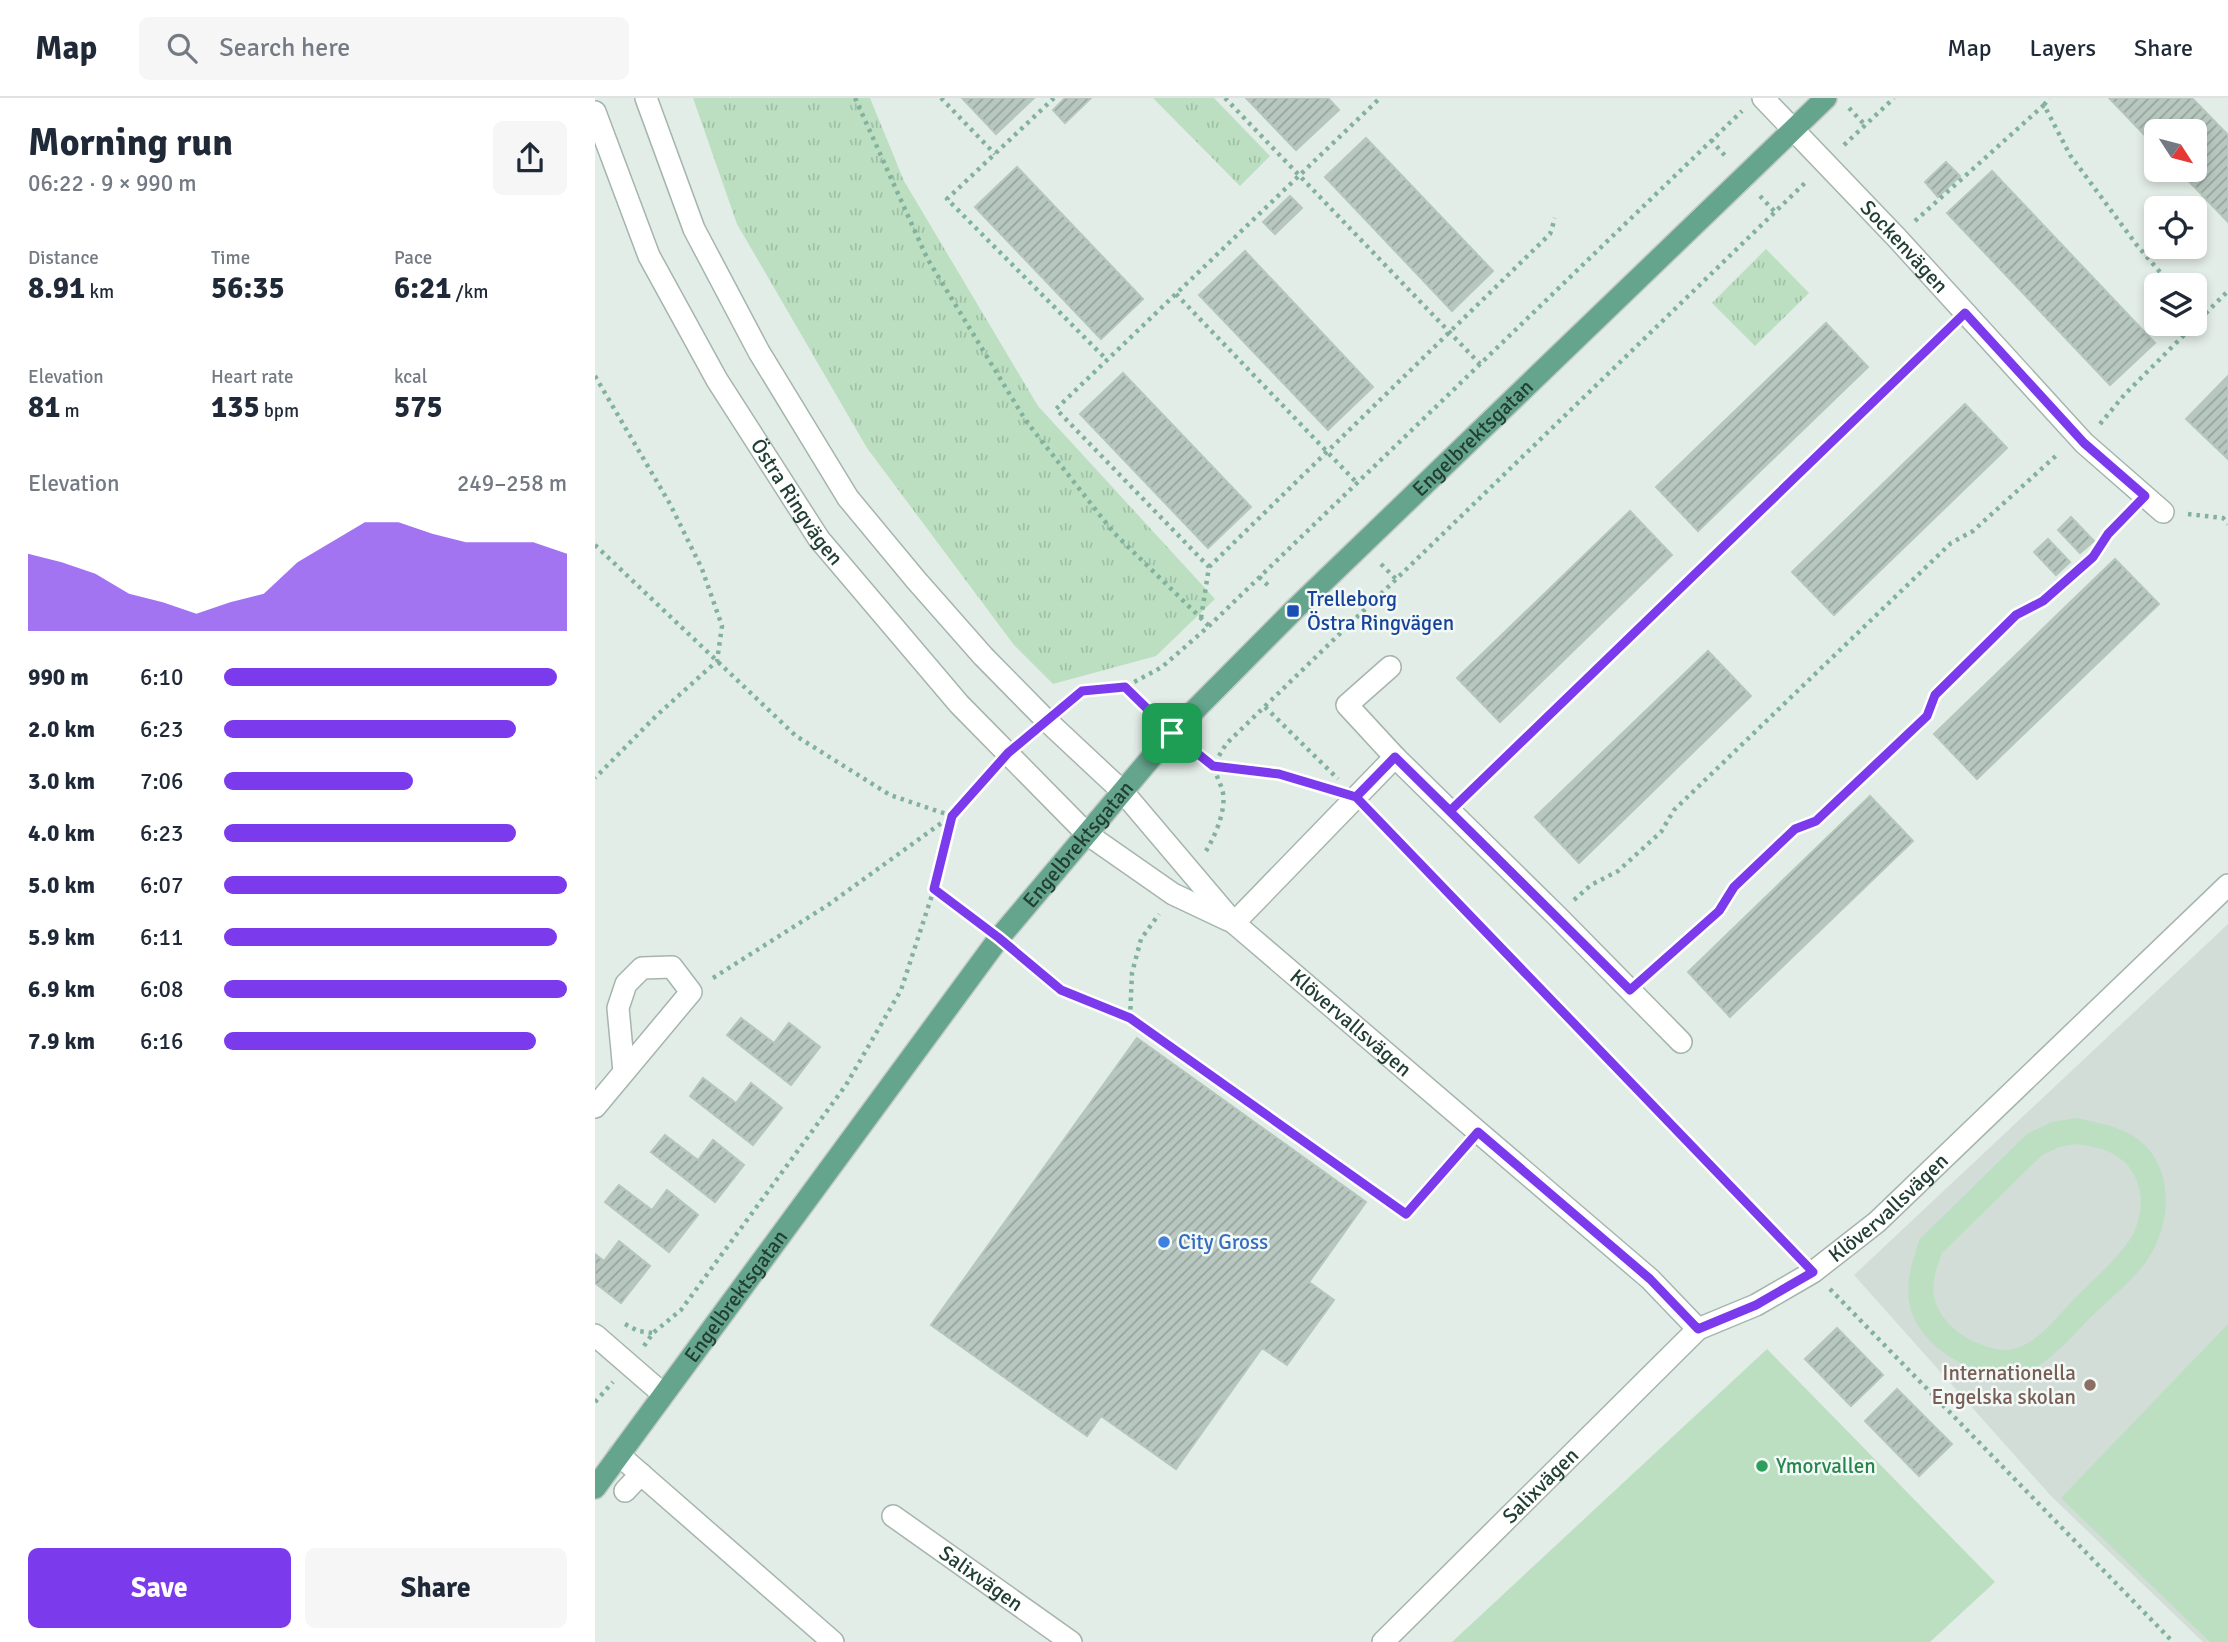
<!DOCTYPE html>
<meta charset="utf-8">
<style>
body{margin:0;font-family:Signika,sans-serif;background:#f6f6f7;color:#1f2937;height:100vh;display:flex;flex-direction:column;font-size:26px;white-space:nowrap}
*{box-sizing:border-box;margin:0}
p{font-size:23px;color:#747a83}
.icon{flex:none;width:38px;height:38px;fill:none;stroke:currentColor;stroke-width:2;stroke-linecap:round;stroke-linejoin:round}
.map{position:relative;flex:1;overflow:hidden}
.drawer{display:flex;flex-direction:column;background:#fff;width:595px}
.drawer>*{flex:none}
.needle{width:46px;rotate:126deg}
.controls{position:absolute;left:1549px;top:21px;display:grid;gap:14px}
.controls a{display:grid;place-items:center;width:63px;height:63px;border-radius:10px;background:#fff;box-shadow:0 4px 10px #0003;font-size:35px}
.pin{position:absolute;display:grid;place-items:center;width:60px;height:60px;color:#fff;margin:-30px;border-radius:14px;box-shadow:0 4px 10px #0006}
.round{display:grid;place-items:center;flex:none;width:74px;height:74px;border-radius:10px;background:#f6f6f7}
.headline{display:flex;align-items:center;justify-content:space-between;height:119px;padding:0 28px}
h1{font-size:38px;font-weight:700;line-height:52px}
.figures{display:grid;grid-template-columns:repeat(3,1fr);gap:10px;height:119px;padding:7px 28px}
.figures div{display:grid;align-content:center}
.figures b{font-size:30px;font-weight:700}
.figures small{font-size:19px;font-weight:400}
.figures p{font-size:19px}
.chart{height:196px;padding:14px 28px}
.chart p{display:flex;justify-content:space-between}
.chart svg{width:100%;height:126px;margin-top:7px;fill:#7c3aed;opacity:.7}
.primary-button{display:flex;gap:14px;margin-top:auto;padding:14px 28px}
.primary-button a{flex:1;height:80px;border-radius:10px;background:#7c3aed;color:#fff;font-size:28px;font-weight:700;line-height:80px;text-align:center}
.primary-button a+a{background:#f6f6f7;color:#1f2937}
ul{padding:0 28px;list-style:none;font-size:23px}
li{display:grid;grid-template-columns:112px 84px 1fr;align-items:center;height:52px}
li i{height:18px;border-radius:9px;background:#7c3aed}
header{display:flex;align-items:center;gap:42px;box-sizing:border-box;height:98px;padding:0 35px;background:#fff;border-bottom:2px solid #e0e1e3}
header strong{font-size:33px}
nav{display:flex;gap:38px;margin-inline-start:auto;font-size:24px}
.search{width:490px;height:63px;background:#f6f6f7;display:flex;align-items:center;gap:18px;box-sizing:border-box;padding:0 24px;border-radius:10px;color:#747a83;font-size:26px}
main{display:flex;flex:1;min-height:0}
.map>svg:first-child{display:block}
.built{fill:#d1ddd6}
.green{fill:#bbdfc0;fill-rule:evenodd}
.park{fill:url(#park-tufts)}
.building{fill:url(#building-hatch);stroke:#b5c7bd;stroke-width:2}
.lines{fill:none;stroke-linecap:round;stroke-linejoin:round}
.minor-casing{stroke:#a5b5ae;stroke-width:24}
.major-casing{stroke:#c1c9c6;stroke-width:24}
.path{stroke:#82b29d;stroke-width:4.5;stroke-dasharray:3.5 5;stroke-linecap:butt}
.minor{stroke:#fff;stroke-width:21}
.major{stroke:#65a48d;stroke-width:21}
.route-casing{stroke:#fff;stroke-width:14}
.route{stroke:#7c3aed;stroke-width:9}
.transit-dot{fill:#1a4fb4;stroke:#f3f9f6;stroke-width:2.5}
.shop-dot{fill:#3f7fe0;stroke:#f3f9f6;stroke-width:2.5}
.education-dot{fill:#8d6e63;stroke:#f3f9f6;stroke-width:2.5}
.leisure-dot{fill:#2e9e5b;stroke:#f3f9f6;stroke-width:2.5}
.labels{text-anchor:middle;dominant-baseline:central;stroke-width:5;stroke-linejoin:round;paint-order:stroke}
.street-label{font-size:21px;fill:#223f34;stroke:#f3f9f6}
.transit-label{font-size:21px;fill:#164399;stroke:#f3f9f6;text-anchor:start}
.shop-label{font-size:21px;fill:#366cbe;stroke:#f3f9f6;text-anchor:start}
.education-label{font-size:21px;fill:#785e54;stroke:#f3f9f6;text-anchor:end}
.leisure-label{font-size:21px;fill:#27864d;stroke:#f3f9f6;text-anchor:start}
</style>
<header>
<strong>Map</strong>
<div class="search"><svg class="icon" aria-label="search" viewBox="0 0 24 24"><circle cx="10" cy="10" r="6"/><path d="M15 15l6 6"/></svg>Search here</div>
<nav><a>Map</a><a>Layers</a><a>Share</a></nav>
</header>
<main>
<section class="drawer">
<div class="headline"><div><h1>Morning run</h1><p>06:22 · 9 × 990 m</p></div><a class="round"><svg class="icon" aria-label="share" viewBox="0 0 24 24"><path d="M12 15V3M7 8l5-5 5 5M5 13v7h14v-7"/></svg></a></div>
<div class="figures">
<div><p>Distance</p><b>8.91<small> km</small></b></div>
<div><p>Time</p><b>56:35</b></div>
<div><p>Pace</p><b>6:21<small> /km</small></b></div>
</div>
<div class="figures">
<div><p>Elevation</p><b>81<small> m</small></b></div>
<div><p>Heart rate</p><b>135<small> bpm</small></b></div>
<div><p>kcal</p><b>575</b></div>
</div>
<div class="chart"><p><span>Elevation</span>249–258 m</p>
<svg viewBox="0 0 160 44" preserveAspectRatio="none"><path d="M0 44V17L10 20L20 24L30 31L40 34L50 38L60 34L70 31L80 20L90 13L100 6L110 6L120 10L130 13L140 13L150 13L160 17V44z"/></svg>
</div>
<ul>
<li><b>990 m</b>6:10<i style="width:97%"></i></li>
<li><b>2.0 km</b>6:23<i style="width:85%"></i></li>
<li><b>3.0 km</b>7:06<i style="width:55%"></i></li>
<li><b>4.0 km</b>6:23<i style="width:85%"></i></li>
<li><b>5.0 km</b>6:07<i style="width:100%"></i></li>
<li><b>5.9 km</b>6:11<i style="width:97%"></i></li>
<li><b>6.9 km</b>6:08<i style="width:100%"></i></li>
<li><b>7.9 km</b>6:16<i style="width:91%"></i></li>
</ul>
<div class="primary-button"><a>Save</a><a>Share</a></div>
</section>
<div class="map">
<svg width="1633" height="1544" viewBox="0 0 1633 1544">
<defs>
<pattern id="park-tufts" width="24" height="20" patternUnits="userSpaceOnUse" patternTransform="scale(1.75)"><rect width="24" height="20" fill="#bbdfc0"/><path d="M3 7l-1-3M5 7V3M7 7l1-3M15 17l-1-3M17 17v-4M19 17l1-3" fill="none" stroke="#a0c0a6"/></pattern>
<pattern id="building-hatch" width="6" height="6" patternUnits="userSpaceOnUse" patternTransform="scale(1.75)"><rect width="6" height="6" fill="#b8c8c0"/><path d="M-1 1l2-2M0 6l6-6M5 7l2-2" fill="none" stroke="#95a49d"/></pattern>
</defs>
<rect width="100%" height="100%" fill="#e3ede7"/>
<path class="built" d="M1633,826V1544H1608L1456,1398L1259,1177Z"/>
<path class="green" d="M1482,1020C1499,1024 1516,1027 1533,1035C1580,1060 1579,1121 1553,1161C1539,1182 1515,1200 1497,1218C1478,1237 1450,1271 1423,1277C1394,1282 1355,1263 1336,1244C1304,1211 1311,1180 1325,1141L1432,1036L1457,1024ZM1481,1046C1495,1048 1510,1050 1522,1058C1552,1078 1552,1120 1531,1147C1518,1165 1499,1181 1483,1197C1465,1215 1445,1244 1419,1251C1399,1256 1369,1241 1356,1228C1332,1204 1336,1184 1347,1155L1447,1057L1464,1049Z
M1633,1226V1544H1615L1466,1400Z
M1172,1251L1400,1484L1335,1544H857Z"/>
<path class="park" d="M98,0H275L309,83L443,308L620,501L561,558L458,586L419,547L272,350L142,126Z
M558,0H619L675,58L645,88Z
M1171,151L1214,195L1160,248L1117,205Z"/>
<path class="building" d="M367,0H439L401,36Z
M470,0H496L470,25L458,12Z
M651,0H733L744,12L701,52Z
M1514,0H1597L1633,37V124L1583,72H1600V33H1561V49Z
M771,40L898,173L857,213L730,79Z
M1351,64L1365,78L1343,99L1330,84Z
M422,69L548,201L506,241L380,109Z
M1397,73L1560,245L1515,287L1352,115Z
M695,98L707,110L680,136L668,124Z
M650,153L778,289L733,332L604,197Z
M1231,225L1273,269L1103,433L1061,389Z
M528,275L656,409L613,450L485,316Z
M1633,278V361L1591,321Z
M1370,306L1412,350L1239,517L1197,474Z
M1035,413L1077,457L905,624L862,580Z
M1476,419L1499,443L1485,455L1463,432Z
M1453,441L1475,464L1461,477L1439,454Z
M1520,461L1564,506L1382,681L1339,636Z
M1113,553L1156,598L984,765L940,719Z
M1275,698L1318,743L1135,919L1093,874Z
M146,920L179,945L194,925L225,949L196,987L132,937Z
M542,940L771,1104L714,1184L739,1202L692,1267L667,1250L581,1371L506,1318L492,1338L336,1227Z
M108,980L141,1005L156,985L187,1010L158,1047L95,998Z
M70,1037L103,1062L118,1042L149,1067L120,1104L56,1054Z
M24,1087L57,1112L72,1092L103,1117L74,1154L10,1104Z
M24,1143L55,1168L26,1205L0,1185V1156L9,1163Z
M1242,1230L1288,1277L1256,1308L1210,1261Z
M1302,1291L1357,1346L1324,1378L1270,1323Z"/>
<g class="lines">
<defs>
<g id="minor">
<path id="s1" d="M51,0L99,131L164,254L253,400L321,482L388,558L451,622L528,694L639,825L1055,1181L1103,1231L1161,1207L1218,1174L1282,1124L1633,787"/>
<path id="s2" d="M1168,0L1302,140L1489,345L1568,414"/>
<path id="s3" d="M0,14L54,158L122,282L224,441L364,606L492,736L578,796L633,822"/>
<path d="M795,569L752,607L800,659"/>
<path d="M639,825L800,659L962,818L1086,944"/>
<path d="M0,1009L96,894L77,869L47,870L31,886L23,910L29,974"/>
<path d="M0,1237L68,1296"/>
<path d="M24,1357L238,1544"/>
<path d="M30,1393L46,1376"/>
<path id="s4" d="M298,1418L476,1544"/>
<path id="s5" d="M788,1544L1103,1231"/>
</g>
<g id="major">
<path id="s6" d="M0,1390L404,840L577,635L698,513L1231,0"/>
</g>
</defs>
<use href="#minor" class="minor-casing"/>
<use href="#major" class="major-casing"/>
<path class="path" d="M260,0L332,160L431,323L519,435L614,528
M346,0L400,56
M459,0L352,101L512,262
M630,0L885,266
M1449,7L1454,0
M1254,10L1270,27
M1116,42L1132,60
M1249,47L1299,0
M1165,98L1180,114
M1320,123L1449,7L1475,57L1541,146L1576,187
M581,196L762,385
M1600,215L1604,221
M0,278L75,406L107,471L127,528L122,563L61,618L0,680
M1505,326L1530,296L1633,193
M1593,416L1628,420L1633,426
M0,447L201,638L295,697L357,718
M786,466L801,481
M614,469L955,136L960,120
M664,479L676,490
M606,520L614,469L461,311L785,0
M530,589L559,617
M469,607L487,593L530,589L567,569L614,528L1147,13
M670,609L743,681
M597,651L618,668L683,676L733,690
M873,696L1352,232
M778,717L1202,1157
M611,753C620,738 631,713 628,695C626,686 621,677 618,668L631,646L1213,82
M339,791L386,826
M979,802L996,787L1023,773L1066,734L1079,712L1356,445L1378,433L1464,355
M423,856L466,892L535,920L811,1116L868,1051
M1054,875L1124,813L1139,789L1200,731L1221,723L1332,618L1340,597L1421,517L1449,503L1498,459L1513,436L1532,416
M118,880L233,807L356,718
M535,920L537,875L546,841L564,816
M1235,1191L1578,1544
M30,1226L43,1233L58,1235
M49,1248L58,1235L86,1212L251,987L306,892L339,791L357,718L396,674
M0,1304L18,1284"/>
<use href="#minor" class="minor"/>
<use href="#major" class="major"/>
</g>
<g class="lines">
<defs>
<path id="route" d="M577,635L530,589L487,593L413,655L357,718L339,791L404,840L466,892L535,920L811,1116L883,1034L1055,1181L1103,1231L1161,1207L1218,1174L761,699L800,659L1035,892L1124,813L1139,789L1200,731L1221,723L1332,618L1340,597L1421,517L1448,503L1498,459L1513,436L1550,398L1489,345L1370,215L855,713L800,659L761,699L684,676L618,668L577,635"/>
</defs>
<use href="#route" class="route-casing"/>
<use href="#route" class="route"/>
</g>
<rect class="transit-dot" x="691" y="506" width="14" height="14" rx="3.5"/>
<circle class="shop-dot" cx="569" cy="1144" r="7"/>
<circle class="education-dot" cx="1495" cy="1287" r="7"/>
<circle class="leisure-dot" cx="1167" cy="1368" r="7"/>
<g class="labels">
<g class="street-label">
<text stroke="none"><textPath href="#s2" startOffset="205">Sockenvägen</textPath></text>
<text stroke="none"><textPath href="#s6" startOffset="1372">Engelbrektsgatan</textPath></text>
<text stroke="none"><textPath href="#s3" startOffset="441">Östra Ringvägen</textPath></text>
<text stroke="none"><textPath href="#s6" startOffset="805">Engelbrektsgatan</textPath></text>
<text stroke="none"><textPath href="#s1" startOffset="1178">Klövervallsvägen</textPath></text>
<text stroke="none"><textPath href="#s1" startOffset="1869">Klövervallsvägen</textPath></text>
<text stroke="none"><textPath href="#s6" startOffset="238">Engelbrektsgatan</textPath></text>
<text stroke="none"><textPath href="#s5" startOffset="222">Salixvägen</textPath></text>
<text stroke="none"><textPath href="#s4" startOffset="108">Salixvägen</textPath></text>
</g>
<g class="transit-label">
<text x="712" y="501">Trelleborg<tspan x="712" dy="24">Östra Ringvägen</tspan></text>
</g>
<g class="shop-label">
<text x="583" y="1144">City Gross</text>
</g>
<g class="education-label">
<text x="1481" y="1275">Internationella<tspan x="1481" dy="24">Engelska skolan</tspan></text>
</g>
<g class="leisure-label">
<text x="1181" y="1368">Ymorvallen</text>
</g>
</g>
</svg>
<div class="controls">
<a><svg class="needle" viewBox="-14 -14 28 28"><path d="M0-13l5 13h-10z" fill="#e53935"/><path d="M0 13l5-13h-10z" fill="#747a83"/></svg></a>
<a><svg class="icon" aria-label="locate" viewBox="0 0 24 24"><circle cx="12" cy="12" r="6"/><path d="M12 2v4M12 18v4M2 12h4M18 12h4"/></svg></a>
<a><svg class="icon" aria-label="layers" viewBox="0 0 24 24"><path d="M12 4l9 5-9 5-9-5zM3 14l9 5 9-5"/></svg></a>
</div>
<div class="pin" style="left:577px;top:635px;background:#1e9e55"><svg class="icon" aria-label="arrive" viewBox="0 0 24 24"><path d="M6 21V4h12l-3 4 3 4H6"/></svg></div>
</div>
</main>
